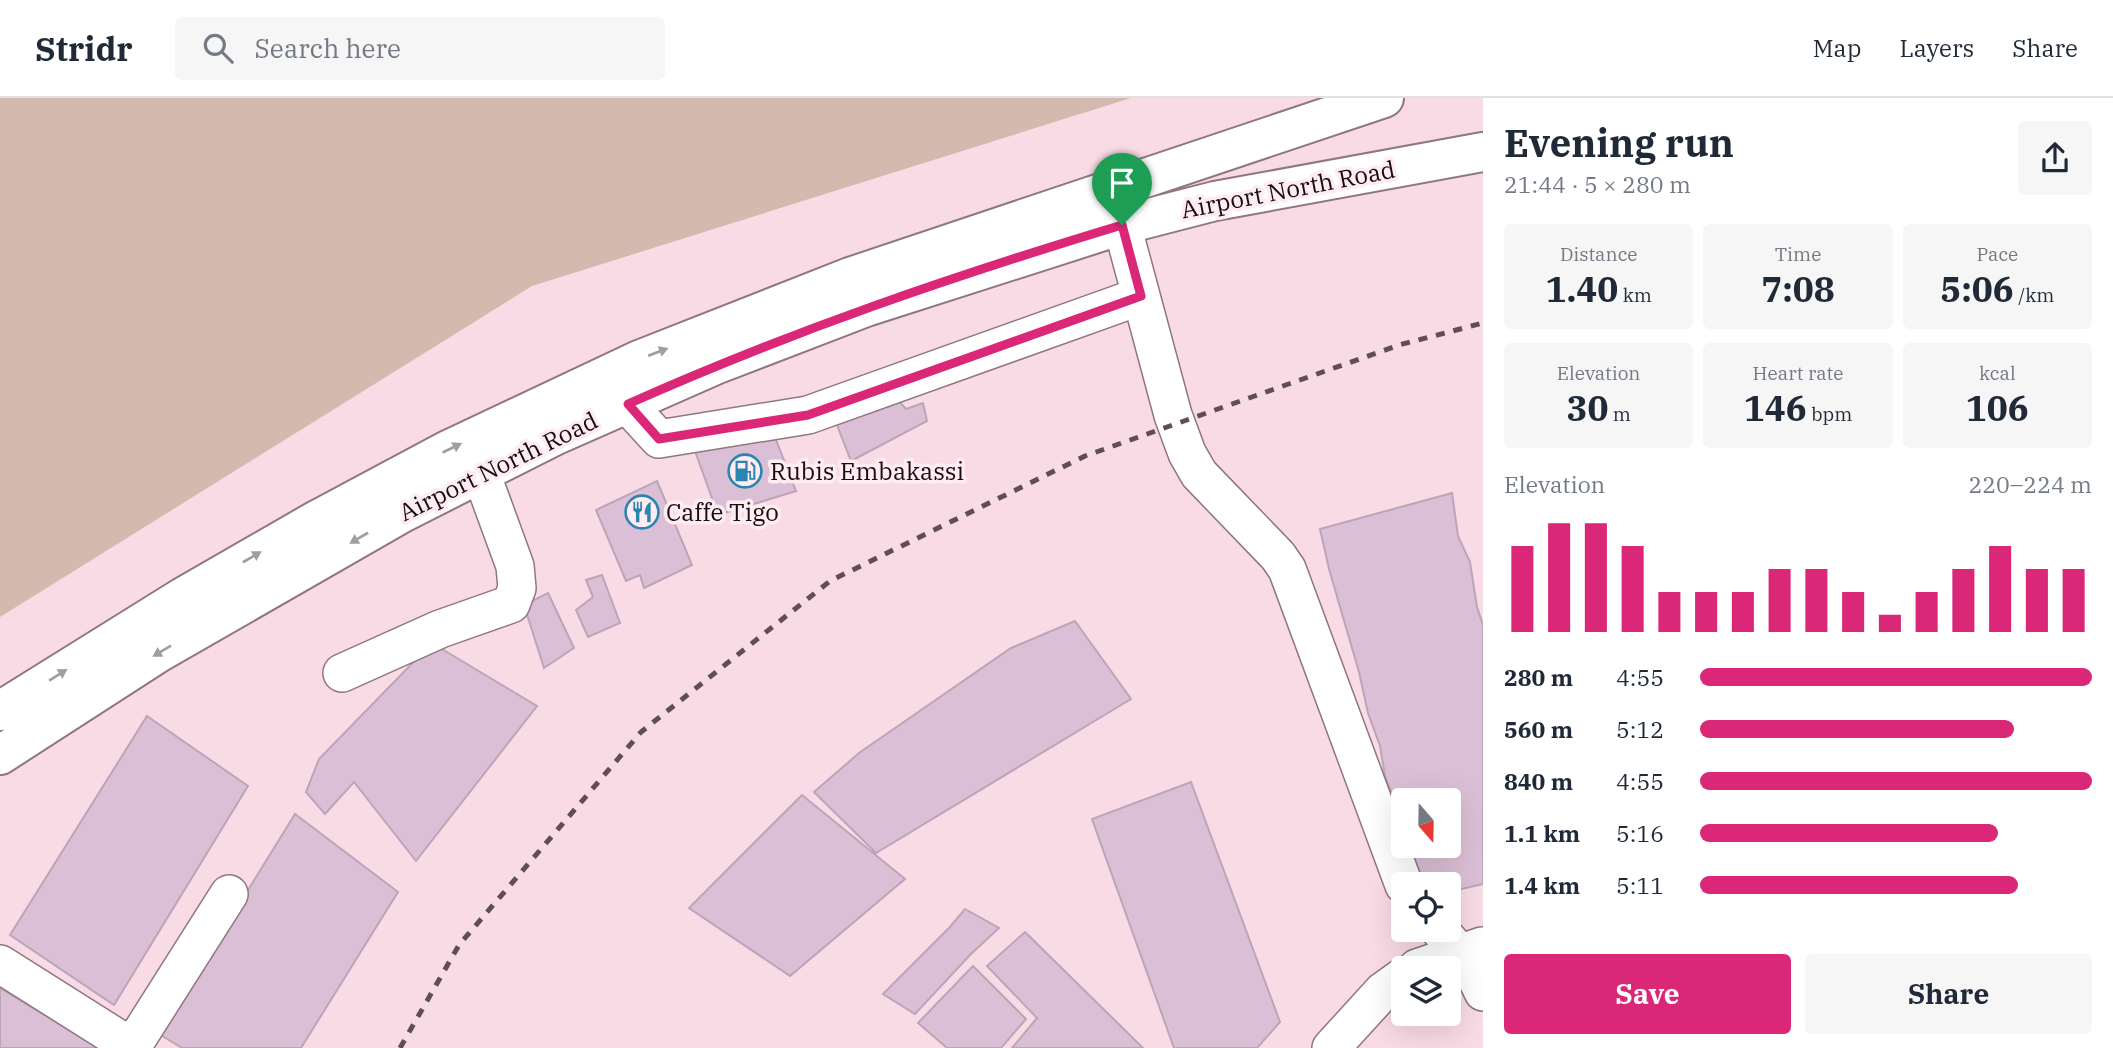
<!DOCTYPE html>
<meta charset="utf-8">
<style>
body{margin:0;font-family:"IBM Plex Serif",serif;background:#f6f6f7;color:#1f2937;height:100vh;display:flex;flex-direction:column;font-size:26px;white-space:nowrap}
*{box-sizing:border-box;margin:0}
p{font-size:23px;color:#747a83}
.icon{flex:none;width:38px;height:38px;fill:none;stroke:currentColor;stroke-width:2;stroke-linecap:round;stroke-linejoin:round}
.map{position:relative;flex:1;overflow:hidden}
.side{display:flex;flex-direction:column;background:#fff;width:630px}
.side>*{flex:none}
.needle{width:46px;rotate:160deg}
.controls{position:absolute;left:1391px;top:690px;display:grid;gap:14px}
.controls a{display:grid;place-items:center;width:70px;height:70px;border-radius:7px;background:#fff;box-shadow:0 7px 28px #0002;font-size:35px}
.pin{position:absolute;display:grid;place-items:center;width:60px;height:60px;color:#fff;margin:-72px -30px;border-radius:50% 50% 50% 0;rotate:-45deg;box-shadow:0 0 7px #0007}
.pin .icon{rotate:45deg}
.round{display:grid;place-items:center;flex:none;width:74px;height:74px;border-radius:7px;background:#f6f6f7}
.summary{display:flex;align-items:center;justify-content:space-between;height:119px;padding:0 21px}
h1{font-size:38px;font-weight:800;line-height:52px}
.metrics{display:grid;grid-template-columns:repeat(3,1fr);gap:10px;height:119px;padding:7px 21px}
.metrics div{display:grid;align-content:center;border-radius:7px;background:#f6f6f7;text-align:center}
.metrics b{font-size:35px;font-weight:800}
.metrics small{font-size:19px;font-weight:400}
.metrics p{font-size:19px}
.chart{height:196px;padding:14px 21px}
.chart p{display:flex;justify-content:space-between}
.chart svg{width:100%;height:126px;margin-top:7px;stroke:#db2777;stroke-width:6}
.primary-button{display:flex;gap:14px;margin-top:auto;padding:14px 21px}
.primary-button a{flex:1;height:80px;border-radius:7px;background:#db2777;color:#fff;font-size:28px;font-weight:800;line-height:80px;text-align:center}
.primary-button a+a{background:#f6f6f7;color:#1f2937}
ul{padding:0 21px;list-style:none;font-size:23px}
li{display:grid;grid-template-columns:112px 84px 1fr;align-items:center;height:52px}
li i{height:18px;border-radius:9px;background:#db2777}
header{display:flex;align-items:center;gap:42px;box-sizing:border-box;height:98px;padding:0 35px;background:#fff;border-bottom:2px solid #e0e1e3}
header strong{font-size:33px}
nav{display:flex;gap:38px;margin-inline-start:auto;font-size:24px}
.search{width:490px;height:63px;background:#f6f6f7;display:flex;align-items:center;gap:18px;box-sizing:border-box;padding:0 24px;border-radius:7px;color:#747a83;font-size:26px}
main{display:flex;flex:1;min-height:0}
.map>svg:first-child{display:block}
.green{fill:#d3b9ae}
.building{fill:#dbbfd6;stroke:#bba5b7;stroke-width:2}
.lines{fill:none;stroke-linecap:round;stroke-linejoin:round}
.minor-casing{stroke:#90767f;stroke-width:40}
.major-casing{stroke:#90767f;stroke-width:42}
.minor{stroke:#fff;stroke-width:37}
.major{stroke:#fff;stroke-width:38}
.rail{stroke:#5f4f55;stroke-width:5;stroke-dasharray:9 9;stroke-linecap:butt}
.oneway{fill:#a29ea0}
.route-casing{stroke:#fff;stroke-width:14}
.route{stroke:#db2777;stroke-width:9}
.labels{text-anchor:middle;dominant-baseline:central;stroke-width:7;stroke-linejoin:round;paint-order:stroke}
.street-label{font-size:24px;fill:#170d11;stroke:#feecf1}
.poi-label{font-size:24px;fill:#170d11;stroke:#feecf1;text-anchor:start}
</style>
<header>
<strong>Stridr</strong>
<div class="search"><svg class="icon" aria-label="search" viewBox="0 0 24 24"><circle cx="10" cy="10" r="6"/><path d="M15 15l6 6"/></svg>Search here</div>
<nav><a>Map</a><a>Layers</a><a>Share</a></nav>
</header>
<main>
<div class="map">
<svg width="1483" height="950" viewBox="0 0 1483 950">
<rect width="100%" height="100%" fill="#f9dbe5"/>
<path class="green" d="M0,0H1131L532,188L0,519Z"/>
<path class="building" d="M898,302L906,311L923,305L927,323L851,363L837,327L876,304L888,309Z
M771,329L796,393L718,417L695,353Z
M657,383L692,467L644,490L640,477L626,483L596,412Z
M1452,395L1458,438L1470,464L1477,509L1483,527V786L1449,794V786H1416L1404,747H1449V702H1404V743L1400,716L1385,678L1380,648L1368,615L1359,574L1329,471L1320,431Z
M602,477L620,525L588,539L576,512L593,499L586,482Z
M548,495L574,550L544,570L524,507Z
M1075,523L1131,601L876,755L814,694L859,655L1011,550Z
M432,545L537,608L416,763L354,684L325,716L306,694L319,661Z
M147,618L248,688L114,907L10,837Z
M1191,684L1280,924L1257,950H1174L1092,721Z
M802,697L905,781L790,878L689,810Z
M295,716L398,794L301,950H182L159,936Z
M965,811L999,830L971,856L915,916L883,896L949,830Z
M1025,834L1143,950H1012L1037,920L987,868Z
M973,868L1026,921L1001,950H947L918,925Z
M0,890L99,950H0Z"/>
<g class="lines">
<defs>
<path id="minor" d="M1122,127L1173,317L1187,355L1199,376L1278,458L1287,471L1404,787
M627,306L659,341L808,317L1141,198
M342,575L440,531L511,506L517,490L515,468L481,375
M1439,831C1456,851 1473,870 1483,894
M0,866L133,950
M1417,870L1482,848
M132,949L229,796
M1331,950L1383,893L1404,878"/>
<path id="major" d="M0,613L183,499L315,423L446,353L639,262L850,179L1384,0
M0,657L158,555L402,415L556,337L715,267L866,209L1122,127L1215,103L1483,54"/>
</defs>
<use href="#minor" class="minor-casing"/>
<use href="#major" class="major-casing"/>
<use href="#minor" class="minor"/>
<use href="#major" class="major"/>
<path class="rail" d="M400,950L459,847L641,634L830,483L1085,358L1399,247L1483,225"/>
</g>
<defs><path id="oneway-solid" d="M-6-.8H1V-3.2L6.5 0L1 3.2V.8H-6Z" transform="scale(1.75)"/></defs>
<g class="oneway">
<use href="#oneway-solid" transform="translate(658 254) rotate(-21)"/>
<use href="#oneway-solid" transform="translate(452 350) rotate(-26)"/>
<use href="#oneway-solid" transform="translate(359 440) rotate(150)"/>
<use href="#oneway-solid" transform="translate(252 459) rotate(-30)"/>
<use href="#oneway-solid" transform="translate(162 553) rotate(149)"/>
<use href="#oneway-solid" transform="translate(58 577) rotate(-32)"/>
</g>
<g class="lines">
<defs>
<path id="route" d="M1122,127L1141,198L808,317L659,341L628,306C789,234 953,178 1122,127Z"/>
</defs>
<use href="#route" class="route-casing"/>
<use href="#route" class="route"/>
</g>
<defs>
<symbol id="fuel-ring" viewBox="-11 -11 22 22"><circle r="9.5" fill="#feecf1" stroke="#2986b2" stroke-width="1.5"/><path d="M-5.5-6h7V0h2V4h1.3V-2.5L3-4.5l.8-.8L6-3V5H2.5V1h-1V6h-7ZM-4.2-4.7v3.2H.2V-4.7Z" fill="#2986b2"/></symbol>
<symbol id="restaurant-ring" viewBox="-11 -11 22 22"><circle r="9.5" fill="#feecf1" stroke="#2986b2" stroke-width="1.5"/><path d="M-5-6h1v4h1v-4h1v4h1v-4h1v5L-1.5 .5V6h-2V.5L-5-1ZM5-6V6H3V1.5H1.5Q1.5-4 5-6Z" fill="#2986b2"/></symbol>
</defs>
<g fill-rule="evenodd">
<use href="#fuel-ring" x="726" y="354" width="38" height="38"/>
<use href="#restaurant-ring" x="623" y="395" width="38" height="38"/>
</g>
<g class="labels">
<g class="street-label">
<text transform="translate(1288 91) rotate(-11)">Airport North Road</text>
<text transform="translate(498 368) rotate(-26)">Airport North Road</text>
</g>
<g class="poi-label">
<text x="770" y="373">Rubis Embakassi</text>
<text x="666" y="414">Caffe Tigo</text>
</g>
</g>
</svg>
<div class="controls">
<a><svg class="needle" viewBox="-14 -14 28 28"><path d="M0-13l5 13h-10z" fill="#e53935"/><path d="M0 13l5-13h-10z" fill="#747a83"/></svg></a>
<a><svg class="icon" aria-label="locate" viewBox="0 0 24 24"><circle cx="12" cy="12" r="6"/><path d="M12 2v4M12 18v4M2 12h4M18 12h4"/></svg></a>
<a><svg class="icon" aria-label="layers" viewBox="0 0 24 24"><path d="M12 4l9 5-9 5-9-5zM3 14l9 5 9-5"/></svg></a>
</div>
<div class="pin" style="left:1122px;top:127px;background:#1e9e55"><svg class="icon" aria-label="arrive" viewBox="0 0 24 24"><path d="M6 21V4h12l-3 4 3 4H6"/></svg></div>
</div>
<section class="side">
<div class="summary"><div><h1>Evening run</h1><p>21:44 · 5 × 280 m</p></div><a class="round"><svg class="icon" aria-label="share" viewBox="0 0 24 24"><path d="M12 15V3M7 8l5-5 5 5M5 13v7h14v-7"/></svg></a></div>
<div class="metrics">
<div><p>Distance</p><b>1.40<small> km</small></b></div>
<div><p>Time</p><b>7:08</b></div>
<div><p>Pace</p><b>5:06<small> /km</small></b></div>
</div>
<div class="metrics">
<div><p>Elevation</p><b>30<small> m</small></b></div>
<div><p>Heart rate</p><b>146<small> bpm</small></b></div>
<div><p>kcal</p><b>106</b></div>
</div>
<div class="chart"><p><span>Elevation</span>220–224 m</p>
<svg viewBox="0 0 160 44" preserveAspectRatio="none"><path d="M5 44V14M15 44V6M25 44V6M35 44V14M45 44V30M55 44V30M65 44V30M75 44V22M85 44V22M95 44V30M105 44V38M115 44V30M125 44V22M135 44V14M145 44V22M155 44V22"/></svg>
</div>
<ul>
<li><b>280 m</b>4:55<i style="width:100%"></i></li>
<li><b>560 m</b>5:12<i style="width:80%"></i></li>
<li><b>840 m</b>4:55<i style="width:100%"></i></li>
<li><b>1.1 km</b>5:16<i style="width:76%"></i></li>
<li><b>1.4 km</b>5:11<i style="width:81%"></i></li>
</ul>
<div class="primary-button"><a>Save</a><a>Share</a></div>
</section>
</main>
